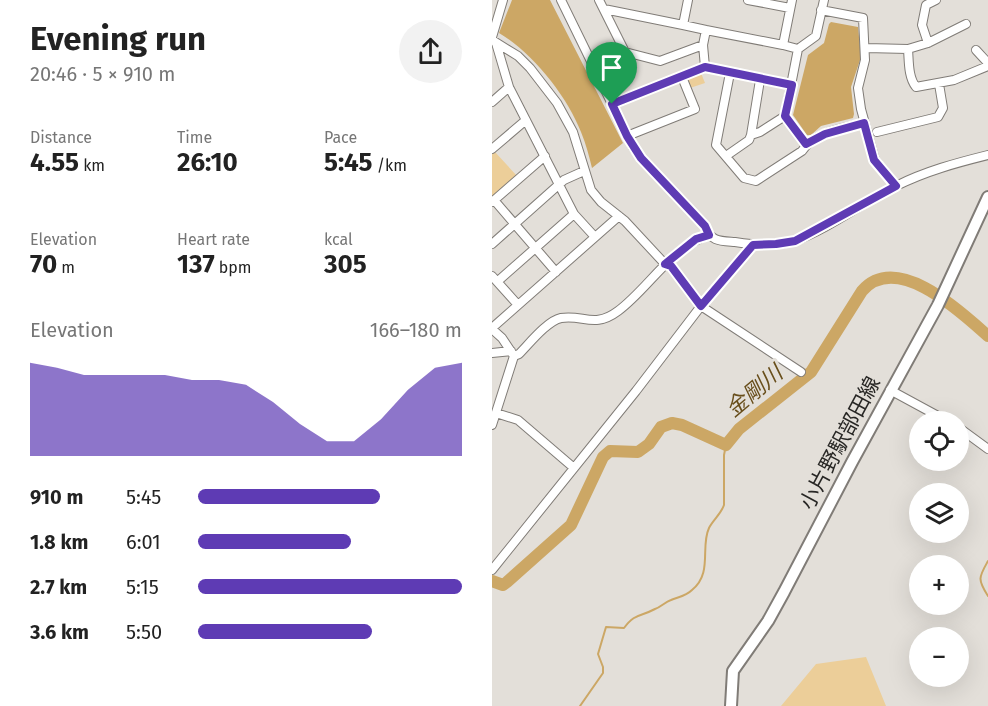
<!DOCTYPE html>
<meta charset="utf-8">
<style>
body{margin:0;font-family:"Fira Sans","Noto Sans JP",sans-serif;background:#f2f2f2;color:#222;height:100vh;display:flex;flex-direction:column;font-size:22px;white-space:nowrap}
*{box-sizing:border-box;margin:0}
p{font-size:20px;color:#767676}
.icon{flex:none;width:33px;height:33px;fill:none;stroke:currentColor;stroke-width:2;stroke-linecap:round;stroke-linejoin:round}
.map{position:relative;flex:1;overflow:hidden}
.side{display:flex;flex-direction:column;background:#fff;width:492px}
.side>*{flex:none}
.controls{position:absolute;left:417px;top:411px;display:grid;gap:12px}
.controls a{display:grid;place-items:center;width:60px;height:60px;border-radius:50%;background:#fff;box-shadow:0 6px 24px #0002;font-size:30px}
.pin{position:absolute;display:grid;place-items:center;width:51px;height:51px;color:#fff;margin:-62px -26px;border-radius:50% 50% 50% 0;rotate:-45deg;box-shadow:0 0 6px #0007}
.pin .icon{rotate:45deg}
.round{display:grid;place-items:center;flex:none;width:63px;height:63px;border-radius:32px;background:#f2f2f2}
.summary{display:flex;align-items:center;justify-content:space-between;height:102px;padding:0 30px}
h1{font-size:33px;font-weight:700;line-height:45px}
.stats{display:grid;grid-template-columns:repeat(3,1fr);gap:9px;height:102px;padding:6px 30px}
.stats div{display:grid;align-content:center}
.stats b{font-size:26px;font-weight:700}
.stats small{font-size:16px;font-weight:400}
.stats p{font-size:16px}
.chart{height:168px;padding:12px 30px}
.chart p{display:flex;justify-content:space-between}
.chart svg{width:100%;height:108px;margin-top:6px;fill:#5e3bb4;opacity:.7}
ul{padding:0 30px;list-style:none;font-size:20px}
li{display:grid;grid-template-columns:96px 72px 1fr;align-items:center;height:45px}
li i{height:15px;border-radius:8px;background:#5e3bb4}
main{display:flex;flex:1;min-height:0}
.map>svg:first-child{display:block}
.green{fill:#ecce99}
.water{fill:#cca765}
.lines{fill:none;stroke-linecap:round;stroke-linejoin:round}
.stream{stroke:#cca765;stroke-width:2}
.river{stroke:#cca765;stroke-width:12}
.minor-casing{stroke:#807c77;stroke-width:10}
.secondary-casing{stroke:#807c77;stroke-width:14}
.minor{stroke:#fff;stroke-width:8}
.secondary{stroke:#fff;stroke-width:10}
.route-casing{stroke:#fff;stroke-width:12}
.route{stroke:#5e3bb4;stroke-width:8}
.labels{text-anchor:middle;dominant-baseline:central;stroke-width:6;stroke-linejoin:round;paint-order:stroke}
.street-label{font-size:21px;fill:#282725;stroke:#e3dfd9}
.water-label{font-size:22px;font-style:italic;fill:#684e1b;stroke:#e3dfd9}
</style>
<main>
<section class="side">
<div class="summary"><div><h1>Evening run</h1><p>20:46 · 5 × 910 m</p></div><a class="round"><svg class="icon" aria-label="share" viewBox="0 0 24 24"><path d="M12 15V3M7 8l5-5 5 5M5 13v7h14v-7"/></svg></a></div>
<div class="stats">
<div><p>Distance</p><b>4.55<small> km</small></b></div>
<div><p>Time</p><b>26:10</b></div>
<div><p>Pace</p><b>5:45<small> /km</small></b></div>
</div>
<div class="stats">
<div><p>Elevation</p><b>70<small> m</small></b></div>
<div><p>Heart rate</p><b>137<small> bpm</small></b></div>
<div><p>kcal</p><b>305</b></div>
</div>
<div class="chart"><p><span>Elevation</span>166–180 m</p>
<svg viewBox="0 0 160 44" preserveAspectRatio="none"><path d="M0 44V6L10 8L20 11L30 11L40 11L50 11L60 13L70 13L80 15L90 22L100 31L110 38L120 38L130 29L140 17L150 8L160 6V44z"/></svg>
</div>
<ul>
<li><b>910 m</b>5:45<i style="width:69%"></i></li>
<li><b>1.8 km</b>6:01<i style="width:58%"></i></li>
<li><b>2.7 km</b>5:15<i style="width:100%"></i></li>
<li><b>3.6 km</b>5:50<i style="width:66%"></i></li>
</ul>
</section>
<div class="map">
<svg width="496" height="706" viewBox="0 0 496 706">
<rect width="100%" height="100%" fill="#e3dfd9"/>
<path class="green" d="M209,73L213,83L198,88L196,82L197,78Z
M3,152L25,176L0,198V154Z
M374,657L394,706H289L324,664Z"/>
<path class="water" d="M20,0H58L131,143L100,168C97,156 94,144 89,132C75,96 40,52 7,33Z
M339,22L366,27L369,57L359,87L362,114L361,118L329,126L319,135H315L301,115L316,55L332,43L337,24Z"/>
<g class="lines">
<path class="stream" d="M496,561C487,577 485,579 496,596
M88,706L111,673V667L106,654L114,627L132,628C143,613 148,617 163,609C169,607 173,602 179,600C186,597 194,596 200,590C221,573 208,547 217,528C221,520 229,514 232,505V455L234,445"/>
<path class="river" d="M0,581L11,585L15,582L79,525L111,457L118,451L146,452L157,444L169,427L180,423L190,425L234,445L247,429L319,372L370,291C405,251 469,312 496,336"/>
<defs>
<path id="minor" d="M69,0L141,147L149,158L213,226C219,242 228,241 243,242C263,245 283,247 302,241C337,229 371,202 404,186C434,171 464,163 496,155
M107,0L133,52L168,61L211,45
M196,0L191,25L214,30L211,45L213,67L300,85
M256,0L298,8
M300,0L291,45L306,49L324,36L332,0
M112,9L191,25
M329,10L371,18L373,60L366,88L369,109L383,160L404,185
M214,30L291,45
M0,37L11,0
M0,40L26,56L38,68L65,103L81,132L99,190L109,202L133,221L173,264L179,266L209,306L309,372
M4,43L17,87L82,214L103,237
M436,43L474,24
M374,48L416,49C417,61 416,77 424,87L462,80L496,66
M306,49L293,116L314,144
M416,49L436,43L430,25L434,5L444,0
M484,50L496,63
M103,69L133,52
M238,73L224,145L252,178L264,181L310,151C322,132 352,128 372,123
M268,80L259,135L268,132L293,116
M0,102L17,87
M120,104L213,67
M385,132L446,117L451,108L447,84
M135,136L203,109L190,77
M0,149L34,120
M234,156L257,140L259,135
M2,200L64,272
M0,202L53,156
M0,244L72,180L92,171
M0,276L26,305
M6,281L82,214
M0,328L127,216
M0,329L10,338L22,356
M0,353L19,351
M398,390L457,422
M4,413L26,420L82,468
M0,425L22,356L27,354C37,344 55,321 69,318C91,314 102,329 126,311C157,288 179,247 217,235
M466,427L496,449
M0,570L144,391L209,306L261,245"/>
<path id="secondary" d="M239,706L241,671L276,621L292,592L360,462L446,305L496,197"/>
</defs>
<use href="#minor" class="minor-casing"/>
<use href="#secondary" class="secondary-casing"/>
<use href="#minor" class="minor"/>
<use href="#secondary" class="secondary"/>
</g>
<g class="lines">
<defs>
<path id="route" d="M213,67L300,85L293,116L314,144L333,134L372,123L382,160L404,186L303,241L284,244L261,245L209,306L179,266L173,264L204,239L217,235L213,226L149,158L135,136L120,104Z"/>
</defs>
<use href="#route" class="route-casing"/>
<use href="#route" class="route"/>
</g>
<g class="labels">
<g class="street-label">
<text transform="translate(348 443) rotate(-62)">小片野駅部田線</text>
</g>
<g class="water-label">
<text transform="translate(262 391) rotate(-40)">金剛川</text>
</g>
</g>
</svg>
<div class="controls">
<a><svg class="icon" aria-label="locate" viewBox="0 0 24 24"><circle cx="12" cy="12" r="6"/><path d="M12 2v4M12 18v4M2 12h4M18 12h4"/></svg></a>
<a><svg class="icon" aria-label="layers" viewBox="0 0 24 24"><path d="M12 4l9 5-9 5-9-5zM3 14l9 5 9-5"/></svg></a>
<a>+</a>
<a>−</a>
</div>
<div class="pin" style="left:120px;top:104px;background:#1e9e55"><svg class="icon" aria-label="arrive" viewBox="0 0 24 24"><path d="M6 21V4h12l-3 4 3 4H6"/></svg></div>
</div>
</main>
